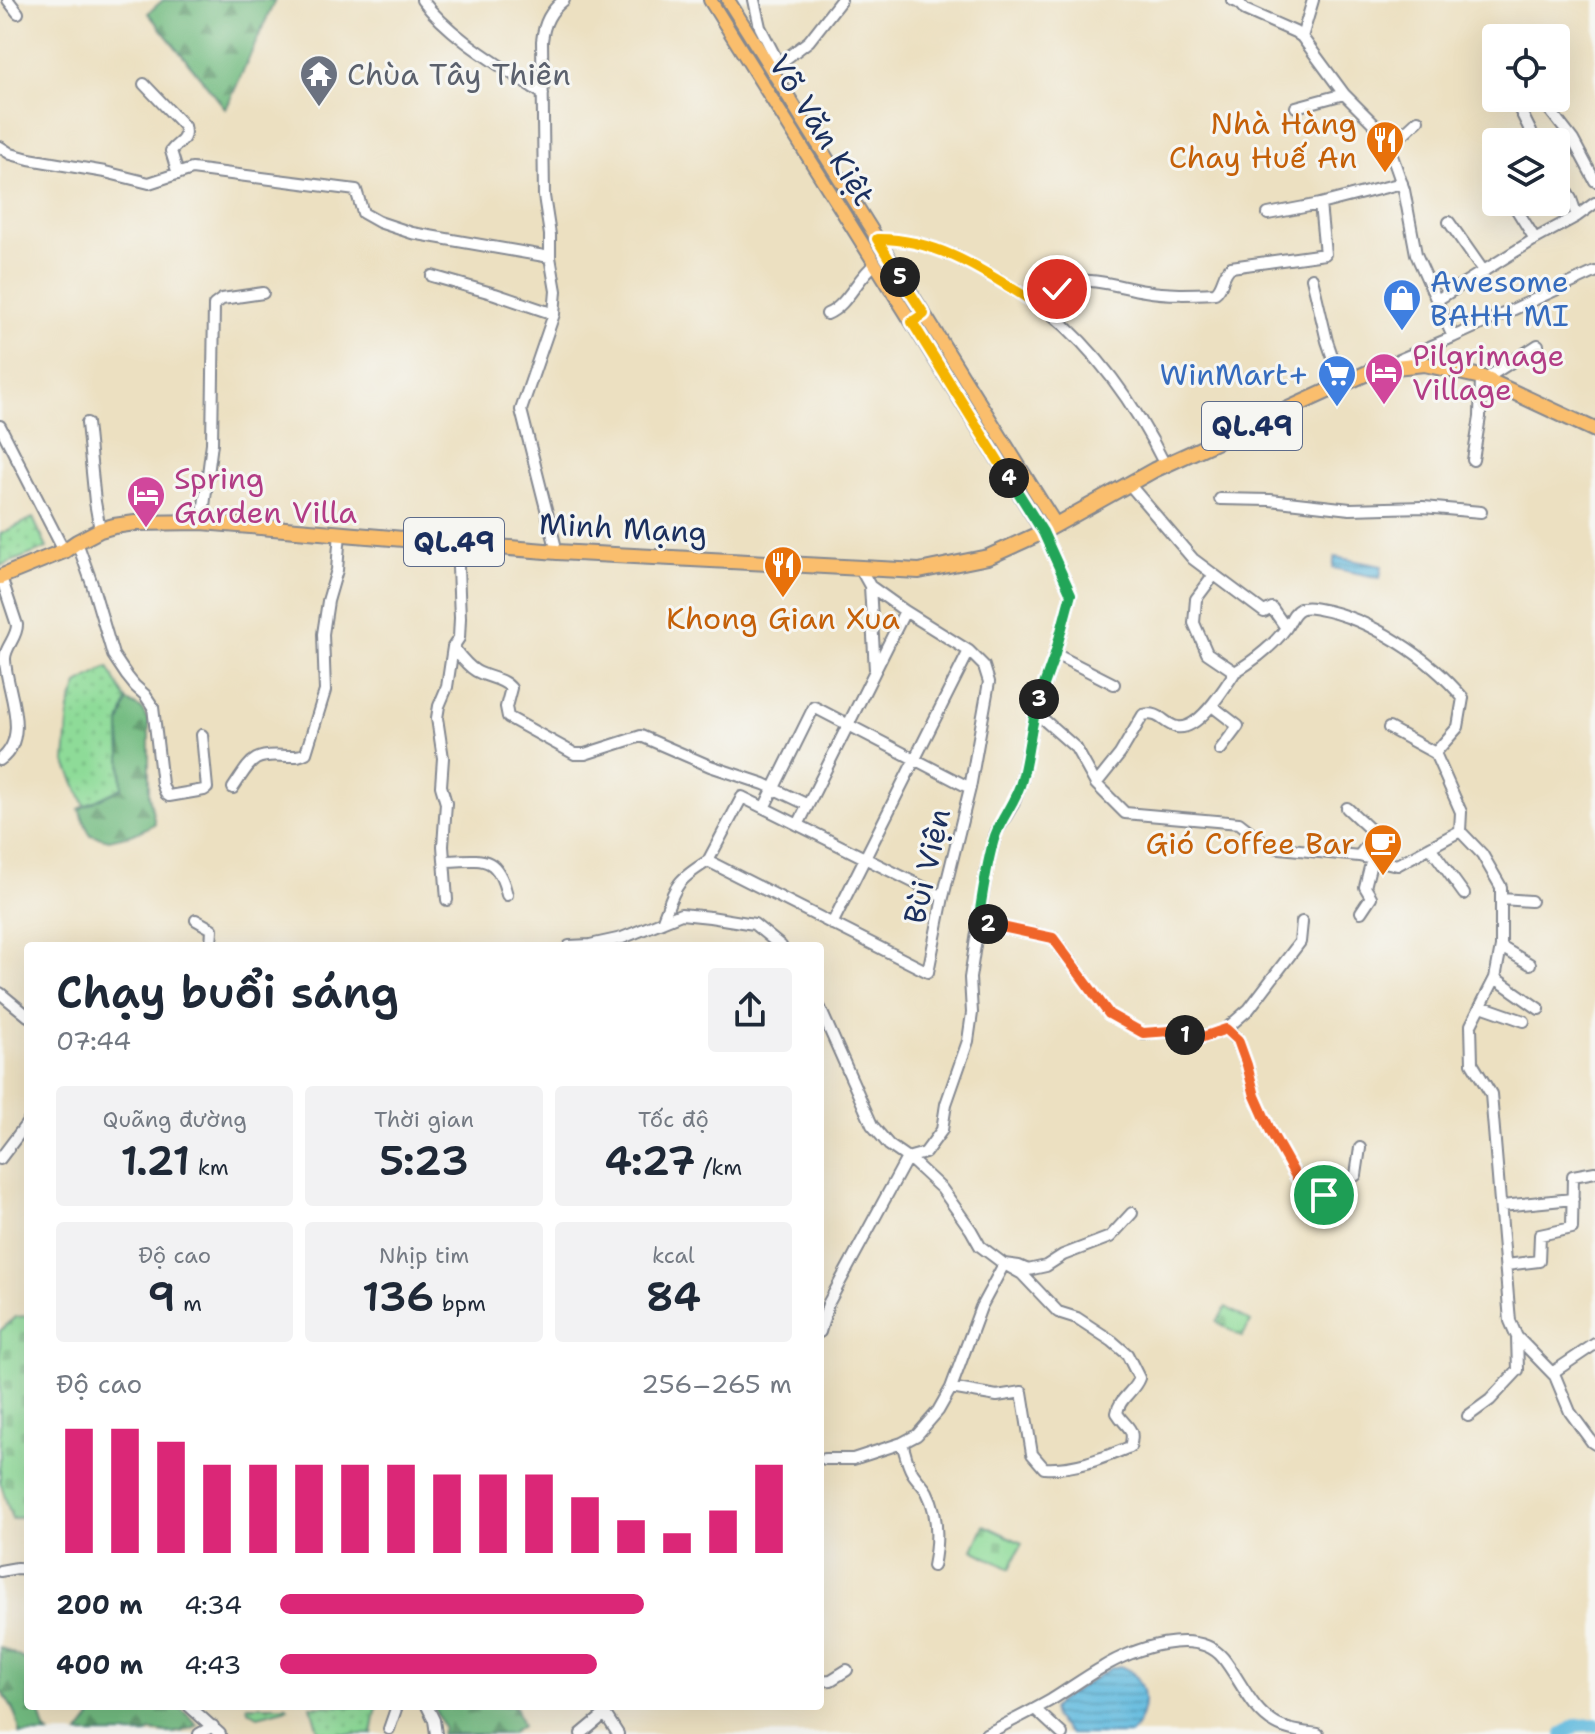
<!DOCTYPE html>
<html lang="vi">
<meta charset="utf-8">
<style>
body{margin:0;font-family:"Shantell Sans",sans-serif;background:#f2f2f3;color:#1f2937;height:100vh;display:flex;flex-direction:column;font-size:30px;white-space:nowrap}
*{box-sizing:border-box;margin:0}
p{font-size:26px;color:#747a83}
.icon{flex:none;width:44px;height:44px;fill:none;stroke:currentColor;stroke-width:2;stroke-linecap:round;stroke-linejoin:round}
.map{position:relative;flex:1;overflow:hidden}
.side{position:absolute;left:24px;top:942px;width:800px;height:768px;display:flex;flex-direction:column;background:#fff;border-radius:8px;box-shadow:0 8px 32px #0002}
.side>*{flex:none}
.buttons{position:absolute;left:1482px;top:24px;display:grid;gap:16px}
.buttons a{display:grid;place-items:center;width:88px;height:88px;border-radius:8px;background:#fff;box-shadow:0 8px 32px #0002;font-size:40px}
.pin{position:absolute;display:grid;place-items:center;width:68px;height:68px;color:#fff;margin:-34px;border:4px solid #fff;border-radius:50%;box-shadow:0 2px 8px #0007}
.km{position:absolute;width:40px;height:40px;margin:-20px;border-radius:50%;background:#222;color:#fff;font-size:22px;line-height:40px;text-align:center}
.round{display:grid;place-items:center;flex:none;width:84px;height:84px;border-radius:8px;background:#f2f2f3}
.summary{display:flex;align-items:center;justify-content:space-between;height:136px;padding:0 32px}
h1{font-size:44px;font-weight:600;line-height:60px}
.metrics{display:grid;grid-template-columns:repeat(3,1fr);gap:12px;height:136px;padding:8px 32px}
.metrics div{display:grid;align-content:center;border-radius:8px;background:#f2f2f3;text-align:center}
.metrics b{font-size:40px;font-weight:600}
.metrics small{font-size:22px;font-weight:400}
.metrics p{font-size:22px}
.chart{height:224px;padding:16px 32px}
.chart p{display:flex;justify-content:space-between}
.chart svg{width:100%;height:144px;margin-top:8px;stroke:#db2777;stroke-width:6}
ul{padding:0 32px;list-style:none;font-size:26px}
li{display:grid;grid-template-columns:128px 96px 1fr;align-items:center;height:60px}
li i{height:20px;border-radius:10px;background:#db2777}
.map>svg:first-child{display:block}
.grass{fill:url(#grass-dots);stroke:#54857b;stroke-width:2}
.forest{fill:url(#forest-firs);stroke:#46756f;stroke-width:2}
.cemetery{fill:url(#cemetery-stones);stroke:#54857b;stroke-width:2}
.water{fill:url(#water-rules);stroke:#3e749e;stroke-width:2}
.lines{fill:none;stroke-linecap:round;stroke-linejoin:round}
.river{stroke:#60bade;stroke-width:14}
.minor-casing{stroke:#848890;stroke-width:14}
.major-casing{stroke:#848890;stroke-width:16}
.highway-casing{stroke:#848890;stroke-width:18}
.minor{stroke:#fff;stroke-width:10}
.major{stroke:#fabe6d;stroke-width:12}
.highway{stroke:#fabe6d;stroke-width:14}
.split-1-casing{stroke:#fff;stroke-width:16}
.split-2-casing{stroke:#fff;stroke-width:16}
.split-3-casing{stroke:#fff;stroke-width:16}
.split-4-casing{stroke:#fff;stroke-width:16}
.split-5-casing{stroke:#fff;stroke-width:16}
.split-6-casing{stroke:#fff;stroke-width:16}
.split-1{stroke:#f0652b;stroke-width:10}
.split-2{stroke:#f0652b;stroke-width:10}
.split-3{stroke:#22a559;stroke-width:10}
.split-4{stroke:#22a559;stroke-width:10}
.split-5{stroke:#f5b400;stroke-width:10}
.split-6{stroke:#f5b400;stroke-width:10}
.labels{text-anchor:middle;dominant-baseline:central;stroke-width:6;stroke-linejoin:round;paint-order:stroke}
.shield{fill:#f6f6f2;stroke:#5d6b8a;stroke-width:2}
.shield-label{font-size:28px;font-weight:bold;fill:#1b2f5e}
.worship-label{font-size:30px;fill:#5b616d;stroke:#f6f6f2;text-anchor:start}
.food-label{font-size:30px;fill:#c56008;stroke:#f6f6f2;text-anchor:end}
.street-label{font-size:30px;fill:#1b2f5e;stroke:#f6f6f2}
.shop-label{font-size:30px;fill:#366cbe;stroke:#f6f6f2;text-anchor:start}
.hotel-label{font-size:30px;fill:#b23c85;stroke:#f6f6f2;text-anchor:start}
</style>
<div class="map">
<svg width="1595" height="1734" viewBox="0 0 1595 1734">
<defs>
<pattern id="grass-dots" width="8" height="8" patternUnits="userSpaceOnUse" patternTransform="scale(2)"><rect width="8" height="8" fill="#8edb98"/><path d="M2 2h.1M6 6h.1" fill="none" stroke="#7abc85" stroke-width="1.8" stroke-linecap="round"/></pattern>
<pattern id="forest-firs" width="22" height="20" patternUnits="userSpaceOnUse" patternTransform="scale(2)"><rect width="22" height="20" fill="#72bb80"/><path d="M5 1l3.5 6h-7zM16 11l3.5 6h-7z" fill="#5d986c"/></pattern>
<pattern id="cemetery-stones" width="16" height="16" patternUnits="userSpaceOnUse" patternTransform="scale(2)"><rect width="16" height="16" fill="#8edb98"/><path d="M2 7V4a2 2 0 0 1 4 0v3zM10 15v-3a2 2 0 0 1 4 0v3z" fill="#7abc85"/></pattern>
<pattern id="water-rules" width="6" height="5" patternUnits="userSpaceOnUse" patternTransform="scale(2)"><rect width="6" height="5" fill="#60bade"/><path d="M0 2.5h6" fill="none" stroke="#4e98b7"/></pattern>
</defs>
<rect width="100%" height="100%" fill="#f6f6f2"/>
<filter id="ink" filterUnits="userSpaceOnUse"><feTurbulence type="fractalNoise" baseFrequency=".0125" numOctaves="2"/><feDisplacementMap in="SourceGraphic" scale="16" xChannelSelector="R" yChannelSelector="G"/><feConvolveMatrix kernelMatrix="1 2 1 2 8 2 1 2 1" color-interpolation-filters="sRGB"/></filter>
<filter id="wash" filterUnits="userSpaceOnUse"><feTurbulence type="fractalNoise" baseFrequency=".006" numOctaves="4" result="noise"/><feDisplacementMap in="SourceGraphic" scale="32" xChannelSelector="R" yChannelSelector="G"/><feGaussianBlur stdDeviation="1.8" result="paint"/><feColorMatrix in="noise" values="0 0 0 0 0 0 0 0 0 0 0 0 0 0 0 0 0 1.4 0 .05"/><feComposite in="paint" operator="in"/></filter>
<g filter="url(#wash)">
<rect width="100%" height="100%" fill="#ece0c1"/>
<path class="grass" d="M33,518L47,548L0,566V534Z
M108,667L127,701L120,724L122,788L85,806L65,761L69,709L78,684Z
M247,1706H287L288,1708L258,1716L248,1710Z
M311,1706H377L372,1734H319Z"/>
<path class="forest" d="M163,0H275L226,109L148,13Z
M127,701L142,709L149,722V795L155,824L134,834L109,840L90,835L79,809L122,788L120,724Z
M0,1647L28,1661V1706H38L45,1730L49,1734H19C21,1722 9,1700 0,1691Z
M85,1706H178L198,1725C180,1734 172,1734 151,1731L146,1734H79L91,1718Z
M433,1706H515L522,1726L510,1734H441L443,1727Z"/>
<path class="cemetery" d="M1226,1307L1251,1322L1242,1337L1217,1322Z
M28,1316V1526L25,1516L12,1519L0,1481V1331L15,1317Z
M984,1525L1022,1543L1010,1569L973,1550Z"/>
<path class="water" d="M1335,557L1382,566L1380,578L1333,568Z
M1120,1666C1150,1677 1150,1712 1131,1734H1070L1054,1718L1052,1709L1058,1702L1111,1668Z"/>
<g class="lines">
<path class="river" d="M1563,1734L1575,1726L1595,1725"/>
</g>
</g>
<g filter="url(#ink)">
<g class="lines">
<defs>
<path id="minor" d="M8,0L18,13
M422,0C453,40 502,66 543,94
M754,0L760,27L779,64
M1232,0L1239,3L1245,10L1295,32L1302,37L1344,94L1375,125L1389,147L1404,190L1416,254L1453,337
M1302,37L1313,0
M771,70L809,41L841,0
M144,84L184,126C188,142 178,141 171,151L178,174
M1514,98L1536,142
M1296,107L1344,94
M1549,109L1573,140L1595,181
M0,147L11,154L29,159L105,172L149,183L192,169L356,190L363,213L379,222L412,233L550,257
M1389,147L1418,120
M1556,175L1571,199L1577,216
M1512,202L1535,239
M1268,214L1320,204L1402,183
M1449,222L1484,272
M877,239C924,238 962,258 1001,282C1016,292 1034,300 1048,311C1098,352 1137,408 1165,465
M432,276L495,294L554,314
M1312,278L1327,341L1342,385
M1437,300L1535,239L1577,216L1595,203
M1045,309C1051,297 1056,287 1070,283C1093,276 1122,288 1145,291C1168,295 1192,294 1215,293C1224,287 1222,273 1231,267L1325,254L1320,204
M827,314C847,306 857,278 875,264
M1389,364L1453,337L1595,272
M1485,379L1538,345
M87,423L95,502L100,530
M0,426L64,551
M1473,460L1480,417L1481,377
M1129,484L1193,559L1264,612L1272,608L1286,628
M1220,499L1270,500L1350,509L1423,507L1481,512
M202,522L212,443L214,305L222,299L263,293
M77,542L92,584L113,655L127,676L135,686L145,695L153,707L162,784L166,794L169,796L204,790L207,788L202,735
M557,552L521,410L554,314L556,291L550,257V235L544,196L542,41C544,23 550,11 564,0
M860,568L870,586L875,670
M453,647C460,656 466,665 476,671C488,678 503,678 511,688L506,707L508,717L575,754H585L641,736L710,766L764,784L808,805
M1055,654L1114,684
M1235,672C1253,661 1274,645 1286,628C1291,621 1292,613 1300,609C1306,606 1312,608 1318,609C1370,618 1430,658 1463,698L1458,727L1435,753
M1212,706L1238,726L1220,750
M1035,712L1076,748L1096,784L1125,813L1239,823L1270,847L1359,856L1397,865L1460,831
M1389,728L1435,753L1461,812L1460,831L1482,854L1501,887V947L1495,978L1471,1025L1472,1063L1491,1094L1510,1321L1517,1337L1555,1376L1570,1412L1592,1442L1595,1444
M0,760C32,736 6,690 5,660C4,648 17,638 17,625L1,577
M1096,784L1120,754L1143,715C1161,711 1163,724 1177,727C1199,731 1225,687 1235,672L1207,653L1194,623L1196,599L1214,575
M233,788C252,760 252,753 287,756C295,756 299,757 306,753L325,691L323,634L328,601L337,570L340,532
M764,808L814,707L970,788
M1347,808L1375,834L1359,856
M798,825L905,611
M1430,847L1464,894
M444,861C482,860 497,853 507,895
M708,861L928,972L943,897L970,788L989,682L984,666L969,651L905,611L870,586
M708,861L742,797L943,897
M1501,899L1531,901
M447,900L443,846L446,803L441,786L443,758L437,718L439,706L447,687L453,647L459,638L460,618L457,542
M1361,912L1371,897L1365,887L1372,859
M196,920L212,929L211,946
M662,922C676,886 674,882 708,861
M978,922L1053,938L1109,1014L1143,1033L1170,1031L1200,1038L1226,1029L1238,1040L1247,1065L1255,1096L1271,1132L1298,1180L1324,1195L1356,1175L1360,1148
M832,924L969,651
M569,946L590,945L622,938L681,914L710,917L754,924L781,946
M1501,947L1530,964
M1495,978L1539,1009
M0,993L28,1016
M1481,1006L1524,1021
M820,1008L872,1125L889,1145L912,1161L942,1189L971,1230L980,1246L1004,1264L1022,1274L1058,1312L1077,1318L1112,1341L1127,1354L1139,1378C1134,1392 1119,1398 1117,1413C1126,1428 1136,1427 1130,1447C1103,1458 1075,1470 1044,1468L1032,1454L1022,1392L997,1396L951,1388
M1226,1029L1249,1009L1300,942L1302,922
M907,1158L925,1153L942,1130L946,1104L968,1041L972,1013L970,978L987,867L996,833L1013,804L1022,780L1035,712L1055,654L1071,594L1043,532
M0,1159L28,1122
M1501,1206L1573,1199
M1506,1265L1539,1261L1540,1235L1572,1228L1573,1176L1595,1172
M820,1332L828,1304L907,1158
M1552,1373L1595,1344
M1468,1416L1490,1400L1518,1370L1517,1337
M902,1443C905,1452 907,1464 912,1472C916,1479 923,1485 927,1492C939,1515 938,1541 933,1566
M825,1459H853L902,1443L917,1435L938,1411L951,1388L981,1307L1004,1264L1019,1266L1028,1270L1046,1266L1063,1255L1110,1237L1132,1213
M0,1571L17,1568L28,1569
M820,1681L831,1680L847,1670
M189,1706L220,1734
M427,1706L434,1720L436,1734
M600,1706L618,1734
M1035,1709L1062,1734
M389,1729L397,1706
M199,1734L213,1726
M581,1734L605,1714
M986,1734C1008,1723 1030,1712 1051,1700C1069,1689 1085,1677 1103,1667C1132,1649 1197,1626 1223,1658C1240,1679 1251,1710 1276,1724C1288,1731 1304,1732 1318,1734"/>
<path id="major" d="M710,0L1043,532
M728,0L1056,525"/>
<path id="highway" d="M0,577L64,551L77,542L100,530L114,526L135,523L202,522L557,552L919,571L988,557L1043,532L1154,470L1376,369L1424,364L1481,377L1595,430"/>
</defs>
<use href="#minor" class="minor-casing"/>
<use href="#major" class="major-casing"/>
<use href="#highway" class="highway-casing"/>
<use href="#minor" class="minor"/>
<use href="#major" class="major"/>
<use href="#highway" class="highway"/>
</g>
</g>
<g class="lines" filter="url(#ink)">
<defs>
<path id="split-1" d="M1185,1035L1200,1038L1226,1029L1238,1040L1247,1065L1255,1096L1271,1132L1298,1180L1324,1195"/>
<path id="split-2" d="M988,924L1053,938L1109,1014L1143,1033L1170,1031L1185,1035"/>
<path id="split-3" d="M988,924L978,922C983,893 986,864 995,836C1002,816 1017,800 1022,779C1029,753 1030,726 1039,699"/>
<path id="split-4" d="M1009,478L1043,532L1071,594L1055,654L1039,699"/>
<path id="split-5" d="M900,277L924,314L912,322L1009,478"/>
<path id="split-6" d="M900,277L877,239C942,238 992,277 1045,309L1057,289"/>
</defs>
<use href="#split-1" class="split-1-casing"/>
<use href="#split-2" class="split-2-casing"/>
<use href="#split-3" class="split-3-casing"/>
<use href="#split-4" class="split-4-casing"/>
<use href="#split-5" class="split-5-casing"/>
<use href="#split-6" class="split-6-casing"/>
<use href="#split-1" class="split-1"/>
<use href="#split-2" class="split-2"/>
<use href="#split-3" class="split-3"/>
<use href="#split-4" class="split-4"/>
<use href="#split-5" class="split-5"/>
<use href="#split-6" class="split-6"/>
</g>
<defs>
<symbol id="temple-pin" viewBox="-11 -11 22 30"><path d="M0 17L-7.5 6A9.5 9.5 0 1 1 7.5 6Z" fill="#6b7280" stroke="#f6f6f2"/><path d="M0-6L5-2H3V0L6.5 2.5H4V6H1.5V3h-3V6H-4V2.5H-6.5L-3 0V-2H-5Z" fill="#fff"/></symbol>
<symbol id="restaurant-pin" viewBox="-11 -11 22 30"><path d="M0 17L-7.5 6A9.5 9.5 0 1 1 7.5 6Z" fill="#e8710a" stroke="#f6f6f2"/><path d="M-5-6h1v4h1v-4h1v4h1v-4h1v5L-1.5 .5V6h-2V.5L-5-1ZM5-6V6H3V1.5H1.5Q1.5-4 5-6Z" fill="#fff"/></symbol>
<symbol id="shop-pin" viewBox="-11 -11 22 30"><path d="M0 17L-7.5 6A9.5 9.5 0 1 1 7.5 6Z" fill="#3f7fe0" stroke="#f6f6f2"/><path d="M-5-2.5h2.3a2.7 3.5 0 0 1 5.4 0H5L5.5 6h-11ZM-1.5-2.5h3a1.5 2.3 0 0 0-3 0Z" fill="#fff"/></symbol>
<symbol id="hotel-pin" viewBox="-11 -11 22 30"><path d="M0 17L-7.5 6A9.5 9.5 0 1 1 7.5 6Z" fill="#d1479c" stroke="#f6f6f2"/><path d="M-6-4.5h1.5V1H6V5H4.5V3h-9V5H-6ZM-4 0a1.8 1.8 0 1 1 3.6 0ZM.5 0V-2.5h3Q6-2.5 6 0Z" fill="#fff"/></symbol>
<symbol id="supermarket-pin" viewBox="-11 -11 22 30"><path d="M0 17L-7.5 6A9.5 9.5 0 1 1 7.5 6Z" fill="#3f7fe0" stroke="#f6f6f2"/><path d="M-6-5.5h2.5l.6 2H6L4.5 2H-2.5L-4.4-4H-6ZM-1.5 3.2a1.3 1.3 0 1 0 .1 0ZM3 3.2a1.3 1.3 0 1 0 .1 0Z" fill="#fff"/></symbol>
<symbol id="cafe-pin" viewBox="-11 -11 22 30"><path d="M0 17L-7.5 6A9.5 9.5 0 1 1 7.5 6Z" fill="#e8710a" stroke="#f6f6f2"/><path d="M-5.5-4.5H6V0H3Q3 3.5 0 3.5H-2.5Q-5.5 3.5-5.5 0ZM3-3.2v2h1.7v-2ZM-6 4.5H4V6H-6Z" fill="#fff"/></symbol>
</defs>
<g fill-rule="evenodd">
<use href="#temple-pin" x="297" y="52" width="44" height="60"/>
<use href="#restaurant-pin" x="1363" y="118" width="44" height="60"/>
<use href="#shop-pin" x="1380" y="276" width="44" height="60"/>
<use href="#hotel-pin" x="1362" y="350" width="44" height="60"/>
<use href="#supermarket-pin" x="1315" y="352" width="44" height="60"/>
<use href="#hotel-pin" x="124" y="473" width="44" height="60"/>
<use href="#restaurant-pin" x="761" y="543" width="44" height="60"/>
<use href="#cafe-pin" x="1361" y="821" width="44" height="60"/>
</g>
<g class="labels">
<g class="shield">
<rect x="1202" y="402" width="100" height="48" rx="6"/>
<rect x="404" y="518" width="100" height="48" rx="6"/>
</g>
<g class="shield-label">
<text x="1252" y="426">QL.49</text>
<text x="454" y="542">QL.49</text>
</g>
<g class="worship-label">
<text x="347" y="74">Chùa Tây Thiên</text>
</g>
<g class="food-label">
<text x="1357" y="123">Nhà Hàng<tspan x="1357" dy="34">Chay Huế An</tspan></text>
<text x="783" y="618" text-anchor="middle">Khong Gian Xua</text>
<text x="1355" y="843">Gió Coffee Bar</text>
</g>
<g class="street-label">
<text transform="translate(822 130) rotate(58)">Võ Văn Kiệt</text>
<text transform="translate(623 528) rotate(3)">Minh Mạng</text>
<text transform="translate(927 866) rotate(-77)">Bùi Viện</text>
</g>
<g class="shop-label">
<text x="1430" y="281">Awesome<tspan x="1430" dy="34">BAHH MI</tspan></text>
<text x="1309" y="374" text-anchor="end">WinMart+</text>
</g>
<g class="hotel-label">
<text x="1412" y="355">Pilgrimage<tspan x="1412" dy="34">Village</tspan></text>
<text x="174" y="478">Spring<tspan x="174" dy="34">Garden Villa</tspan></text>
</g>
</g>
</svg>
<div class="buttons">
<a><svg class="icon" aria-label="locate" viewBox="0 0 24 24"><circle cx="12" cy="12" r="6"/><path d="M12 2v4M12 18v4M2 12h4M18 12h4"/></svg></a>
<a><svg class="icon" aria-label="layers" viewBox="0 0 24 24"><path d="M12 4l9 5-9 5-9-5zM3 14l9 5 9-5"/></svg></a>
</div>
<div class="pin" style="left:1324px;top:1195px;background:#1e9e55"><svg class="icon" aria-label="arrive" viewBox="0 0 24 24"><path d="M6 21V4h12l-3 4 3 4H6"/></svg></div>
<div class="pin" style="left:1057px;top:289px;background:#d93025"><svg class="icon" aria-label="check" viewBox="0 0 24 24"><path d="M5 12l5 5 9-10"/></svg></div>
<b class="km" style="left:1185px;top:1035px">1</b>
<b class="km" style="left:988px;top:924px">2</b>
<b class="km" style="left:1039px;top:699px">3</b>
<b class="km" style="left:1009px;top:478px">4</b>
<b class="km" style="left:900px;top:277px">5</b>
<section class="side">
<div class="summary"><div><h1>Chạy buổi sáng</h1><p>07:44</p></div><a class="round"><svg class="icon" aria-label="share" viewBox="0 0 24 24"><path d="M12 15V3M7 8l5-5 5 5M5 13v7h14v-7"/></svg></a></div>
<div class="metrics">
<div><p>Quãng đường</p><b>1.21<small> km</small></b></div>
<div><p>Thời gian</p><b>5:23</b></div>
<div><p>Tốc độ</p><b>4:27<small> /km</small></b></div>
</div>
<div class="metrics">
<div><p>Độ cao</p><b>9<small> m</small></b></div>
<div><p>Nhịp tim</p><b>136<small> bpm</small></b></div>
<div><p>kcal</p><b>84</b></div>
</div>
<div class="chart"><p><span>Độ cao</span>256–265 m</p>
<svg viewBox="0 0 160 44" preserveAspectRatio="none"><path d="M5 44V6M15 44V6M25 44V10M35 44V17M45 44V17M55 44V17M65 44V17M75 44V17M85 44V20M95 44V20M105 44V20M115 44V27M125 44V34M135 44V38M145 44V31M155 44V17"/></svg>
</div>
<ul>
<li><b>200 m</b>4:34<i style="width:71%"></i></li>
<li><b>400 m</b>4:43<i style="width:62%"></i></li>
</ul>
</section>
</div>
